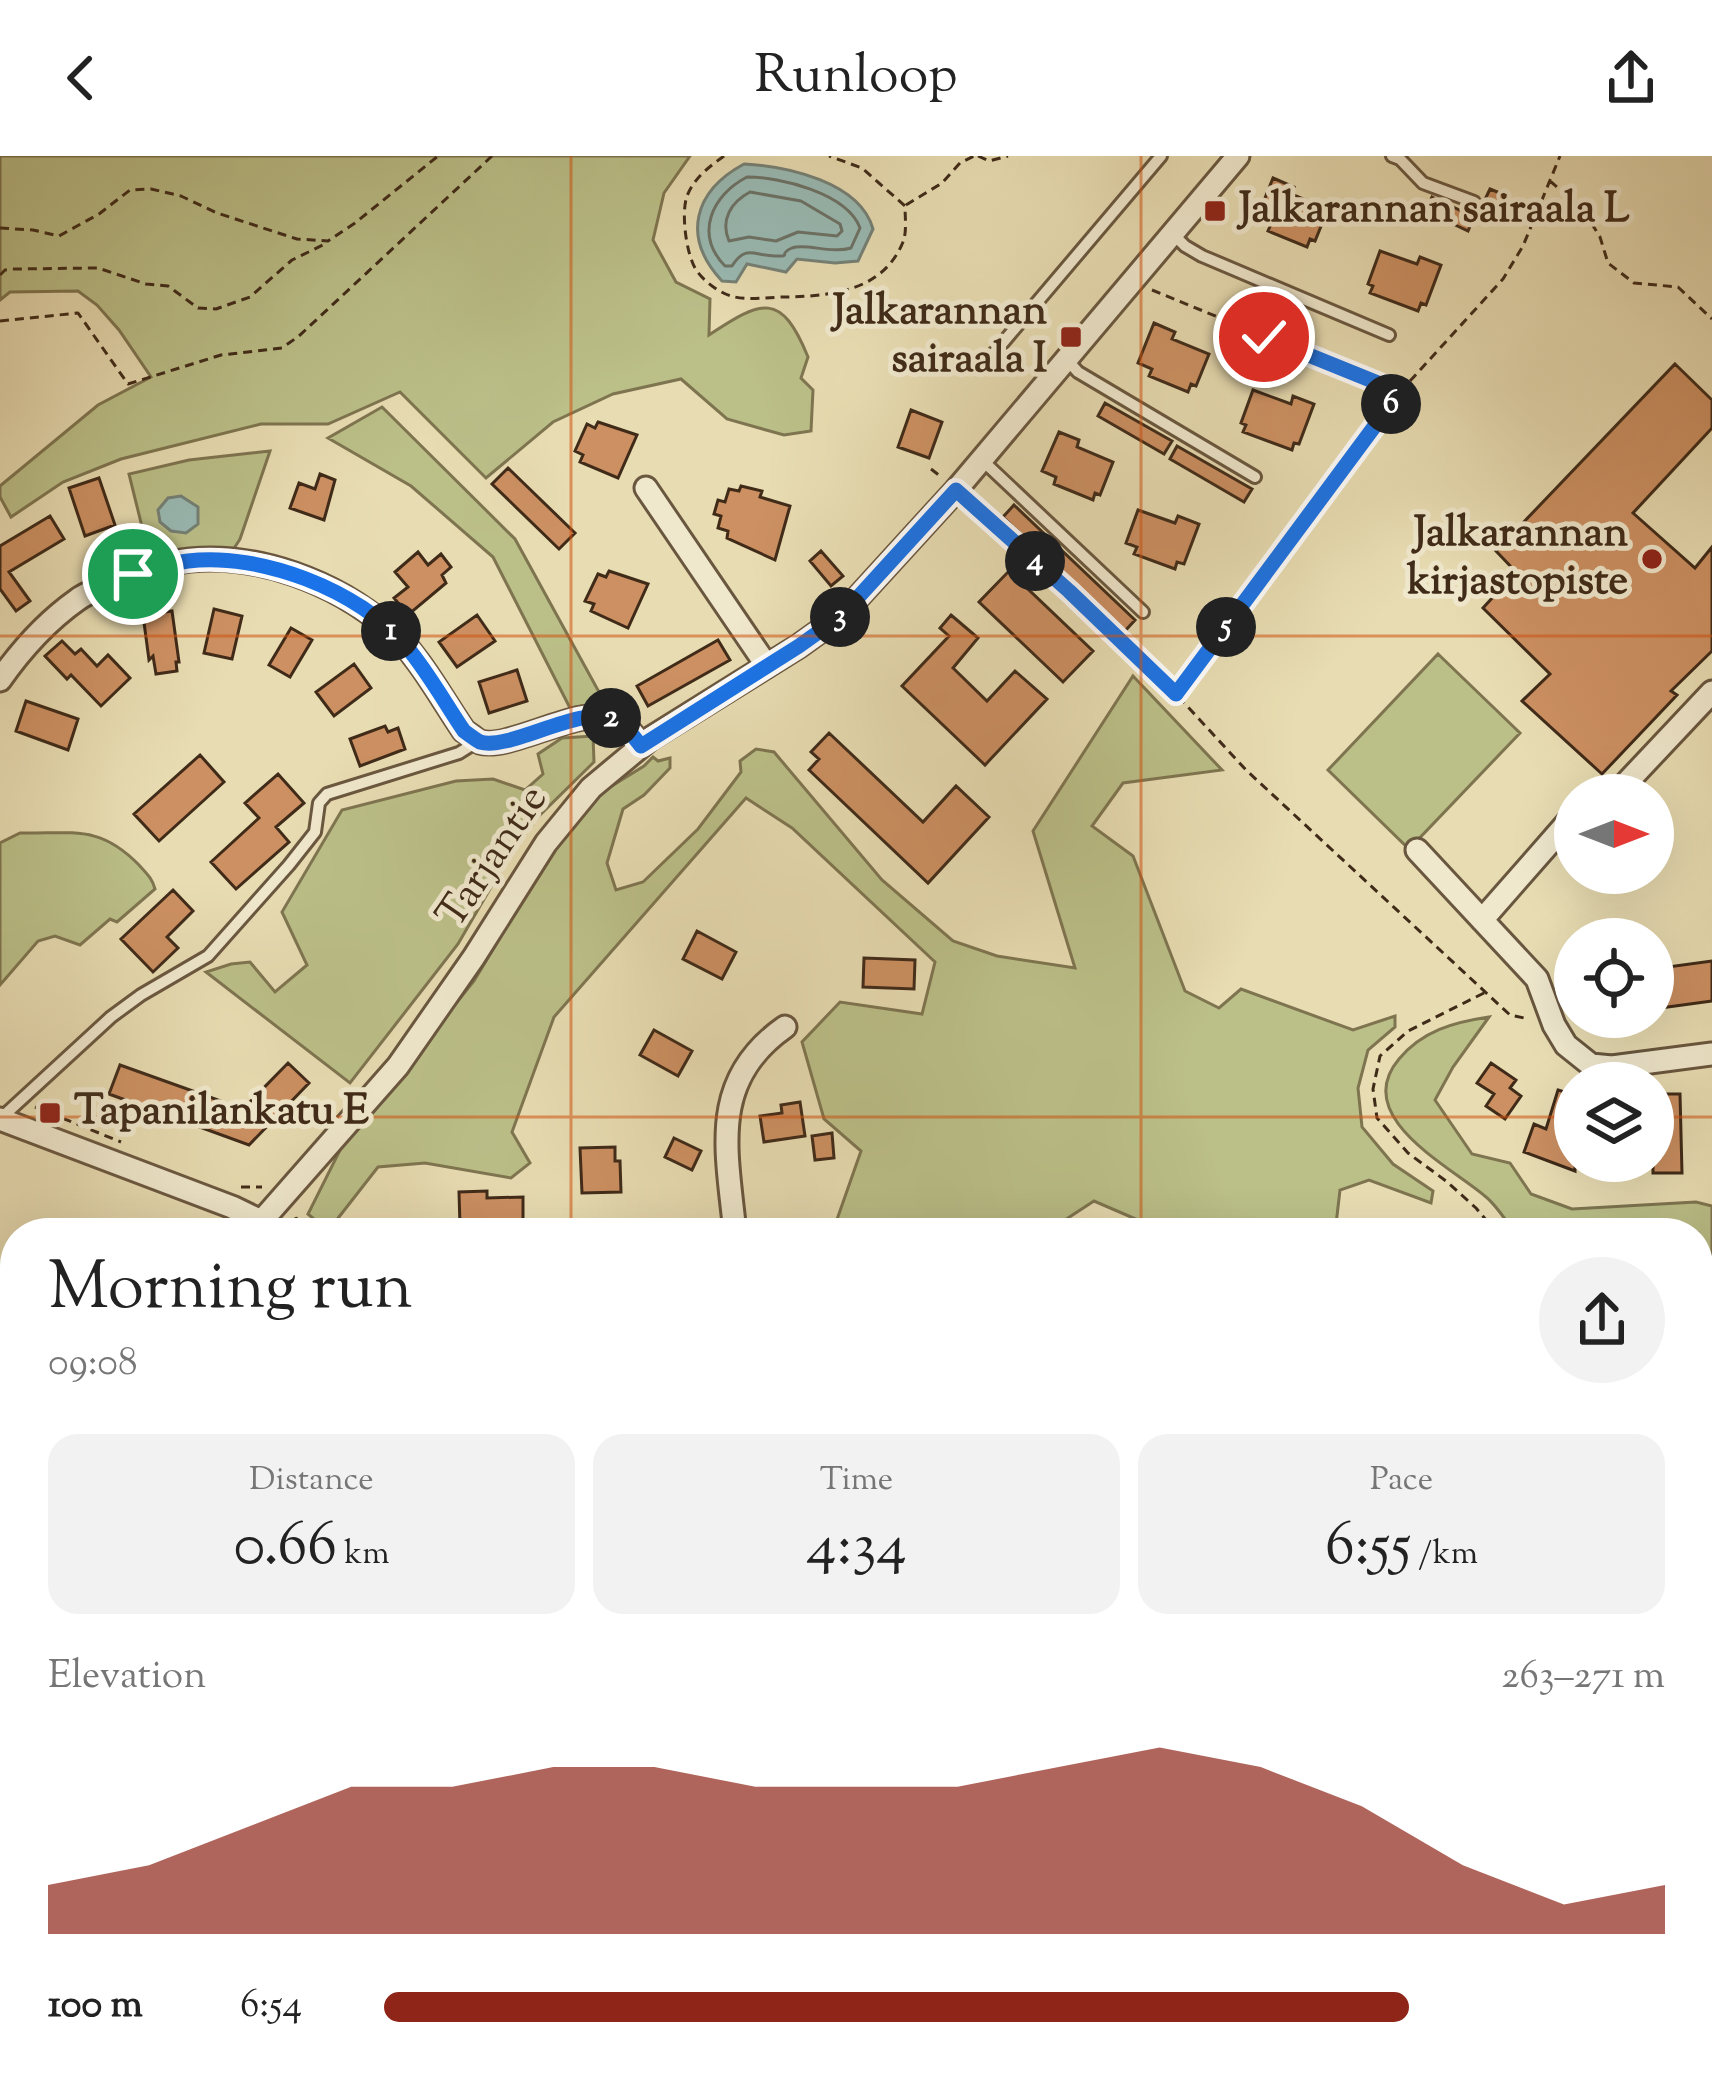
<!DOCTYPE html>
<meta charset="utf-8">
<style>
body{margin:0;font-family:"Sorts Mill Goudy",serif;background:#f2f2f2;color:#222;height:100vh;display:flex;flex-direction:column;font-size:45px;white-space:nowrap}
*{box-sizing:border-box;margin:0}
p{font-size:39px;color:#767676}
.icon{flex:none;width:66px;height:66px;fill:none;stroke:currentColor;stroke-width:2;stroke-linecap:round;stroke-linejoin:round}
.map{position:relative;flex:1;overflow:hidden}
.side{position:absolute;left:0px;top:1062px;width:1713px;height:861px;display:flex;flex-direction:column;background:#fff;border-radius:48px 48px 0 0;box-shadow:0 12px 48px #0002}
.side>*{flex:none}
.needle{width:78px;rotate:90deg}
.buttons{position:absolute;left:1554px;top:618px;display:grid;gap:24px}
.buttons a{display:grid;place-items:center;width:120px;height:120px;border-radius:50%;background:#fff;box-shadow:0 12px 48px #0002;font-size:60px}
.pin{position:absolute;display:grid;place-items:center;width:102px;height:102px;color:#fff;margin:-51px;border:6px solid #fff;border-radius:50%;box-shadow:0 3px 12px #0007}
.km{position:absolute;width:60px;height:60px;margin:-30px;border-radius:50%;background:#222;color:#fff;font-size:33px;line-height:60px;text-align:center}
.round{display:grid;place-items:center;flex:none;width:126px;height:126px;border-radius:63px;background:#f2f2f2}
.headline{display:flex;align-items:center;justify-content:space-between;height:204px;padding:0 48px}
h1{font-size:66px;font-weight:600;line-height:90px}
.metrics{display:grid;grid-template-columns:repeat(3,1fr);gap:18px;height:204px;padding:12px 48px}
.metrics div{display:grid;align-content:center;border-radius:30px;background:#f2f2f2;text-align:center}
.metrics b{font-size:60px;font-weight:600}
.metrics small{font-size:33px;font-weight:400}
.metrics p{font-size:33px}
.chart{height:336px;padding:24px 48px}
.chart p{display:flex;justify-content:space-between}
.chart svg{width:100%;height:216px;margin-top:12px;fill:#8f2418;opacity:.7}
ul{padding:0 48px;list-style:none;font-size:39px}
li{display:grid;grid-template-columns:192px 144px 1fr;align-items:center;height:90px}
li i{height:30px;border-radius:15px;background:#8f2418}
header{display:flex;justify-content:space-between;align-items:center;height:156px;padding:0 48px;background:#fff;font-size:54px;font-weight:600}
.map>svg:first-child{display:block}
.green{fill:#bbbf88;stroke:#7e7550;stroke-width:3}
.water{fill:#99bab4;stroke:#758176;stroke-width:3}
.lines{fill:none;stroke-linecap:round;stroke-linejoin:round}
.shore{stroke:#6c7266;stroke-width:3}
.building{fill:#cc9062;stroke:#402b19;stroke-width:3}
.service-casing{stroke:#6a573f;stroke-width:16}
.minor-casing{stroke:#6a573f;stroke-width:27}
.secondary-casing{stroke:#402b19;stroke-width:36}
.path{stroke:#402b19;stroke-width:3;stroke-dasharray:9 6;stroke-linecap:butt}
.service{stroke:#f0e8cd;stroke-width:10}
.minor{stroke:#f0e8cd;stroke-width:21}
.secondary{stroke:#f0e8cd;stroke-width:30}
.route-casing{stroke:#fff;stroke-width:24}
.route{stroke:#1a73e8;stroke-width:15}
.grid{fill:none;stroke:#cf520e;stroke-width:3;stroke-opacity:0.55}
.poi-dot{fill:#8f2418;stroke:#f0e8cd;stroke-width:4.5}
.labels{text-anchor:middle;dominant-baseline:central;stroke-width:10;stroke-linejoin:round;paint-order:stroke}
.poi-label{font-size:42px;font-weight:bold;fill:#402b19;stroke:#f0e8cd;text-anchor:start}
.street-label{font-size:42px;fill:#402b19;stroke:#f0e8cd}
</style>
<header><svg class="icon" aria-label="back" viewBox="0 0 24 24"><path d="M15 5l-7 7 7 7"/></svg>Runloop<svg class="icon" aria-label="share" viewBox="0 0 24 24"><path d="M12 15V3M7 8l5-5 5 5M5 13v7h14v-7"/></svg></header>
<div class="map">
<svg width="1712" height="1922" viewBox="0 0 1712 1922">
<rect width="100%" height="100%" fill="#e8dcb2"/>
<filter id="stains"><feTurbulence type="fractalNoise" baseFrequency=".00167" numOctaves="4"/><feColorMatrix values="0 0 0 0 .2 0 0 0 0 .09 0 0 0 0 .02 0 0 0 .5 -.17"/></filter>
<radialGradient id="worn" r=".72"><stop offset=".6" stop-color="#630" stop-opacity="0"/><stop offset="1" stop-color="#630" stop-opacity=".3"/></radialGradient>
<path class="green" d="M0,0H690L664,37L653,84L676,126L710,143L709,179C762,144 781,135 808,201L801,222L813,234L811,275L784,279L727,263L681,223L613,238L553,266L486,322L400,236L328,268H261L121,303L63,326L11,361L0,341V330L98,249L151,221L119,174L97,149L78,135L10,136L0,144Z
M382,251L515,383L599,536L597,547L570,552L493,401L411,330L328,282Z
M270,295L240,383L231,397L148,395L129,318L189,304Z
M1438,498L1520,577L1409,693L1328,614Z
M1133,520L1222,614L1123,627L1092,670L1133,700L1185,835L1219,852L1241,833L1353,874L1395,860V871L1368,894L1358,932L1362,971L1393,1008L1433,1035L1431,1047L1369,1024L1340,1034L1335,1077H1168L1094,1045L1045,1077H836L834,1072L861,995L824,963L802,886L840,846L922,858L935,806L792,672L746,642L554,861L512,976L530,1007L511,1022L425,1007L378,1011L328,1075L308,1058L344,986L474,825L551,697L602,636L644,610L653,601L658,605L670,602V612L644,639L623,653L607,707L616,734L643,726L698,673L741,616L740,605L756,593L774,596L882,724L953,785L997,800L1075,812L1033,675Z
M593,580L594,606L538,661L512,695L458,788L350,927L206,816L231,808L250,806L275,836L307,809L282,756L342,654L456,625L493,623L525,634L543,618L538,598L562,582Z
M20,677C73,678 99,668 139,709C147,718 152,722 155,733L117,766L110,763L80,789L55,780L38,785L0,829V687Z
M1489,861L1453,911L1435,944L1472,998L1510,1007L1531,1038L1572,1053L1696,1046L1712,1050V1474L1698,1487V1077H1515C1506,1065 1497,1050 1486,1041C1450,1010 1350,961 1399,903C1422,875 1454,866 1489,861Z
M15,1493V1673L14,1674L0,1662V1510Z
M694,1908H964L954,1922H712Z"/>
<path class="water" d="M744,8C787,10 860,26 873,73L858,105L835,107L797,103L786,116L747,108L736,126L722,125C681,81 694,35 744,8Z
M181,340L198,351V368L186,377L171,375L160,366L158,354L168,342Z"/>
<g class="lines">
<path class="shore" d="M747,21C780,21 847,37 860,72L851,92C832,98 805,87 792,92C776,99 794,100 775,100C754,100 746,88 732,110H725C694,78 712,39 747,21Z
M750,36L801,45L840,68L842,75L837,80L798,76L776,85L749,81L729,85C720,64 731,46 750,36Z"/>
</g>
<path class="building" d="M1273,22L1294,31L1291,38L1328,53L1315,85L1310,83L1307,91L1268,75L1271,68L1257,62Z
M1490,33L1505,39L1492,67L1477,60Z
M1432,41L1474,61L1468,75L1426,55Z
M1380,95L1417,108L1420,101L1441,109L1426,149L1421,147L1418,155L1370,137L1373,130L1368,128Z
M1154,167L1175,176L1172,183L1209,198L1196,230L1191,228L1188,236L1149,220L1152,213L1138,207Z
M1675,208L1712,244V272L1633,357L1695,412L1712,391V495L1671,535L1677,539L1602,618L1522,545L1550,518L1483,452L1516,416L1496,395Z
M1253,234L1291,248L1293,240L1314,248L1299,288L1294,287L1292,294L1243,276L1246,269L1241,267Z
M1105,247L1172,285L1164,298L1098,260Z
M911,254L942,266L929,302L898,291Z
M598,266L637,279L618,322L580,306L583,299L575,295L587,268L595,272Z
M1059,276L1079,284L1077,291L1113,306L1100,339L1095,337L1093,344L1054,328L1056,321L1042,315Z
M1177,290L1252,333L1244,346L1170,303Z
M508,312L575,377L559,393L492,328Z
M320,318L335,324L324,364L290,352L299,327L315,333Z
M99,322L115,369L85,380L69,332Z
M741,330L762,335L760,341L790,350L775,404L727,382L728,375L718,372L721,360L714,358L718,344L725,346L729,333L739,335Z
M1014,349L1135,464L1124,476L1003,361Z
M1138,354L1175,367L1178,360L1199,368L1184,408L1177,406L1175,413L1134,398L1137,391L1126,387Z
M50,360L64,383L9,416L30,445L16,455L0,433V390Z
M821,395L843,420L831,430L810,405Z
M418,396L428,409L441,398L451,411L442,419L446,427L408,459L394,442L408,431L395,416Z
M609,415L648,428L628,472L591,455L594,448L585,445L598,418L606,421Z
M1009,415L1093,495L1063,526L979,446Z
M214,453L242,460L232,503L204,497Z
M172,455L179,506H176L177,515L156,518L153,500L149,504L143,459Z
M477,459L495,485L457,511L439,486Z
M951,459L978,482L953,512L987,545L1015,515L1047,543L985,609L902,530L949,480L940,472Z
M291,472L312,484L290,521L269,509Z
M718,484L730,504L648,550L637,530Z
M62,485L75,498L81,493L97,510L108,499L130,522L101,550L71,519L67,523L45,500Z
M354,508L371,532L334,560L316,536Z
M517,514L527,545L489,557L479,526Z
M26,545L78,563L68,594L16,575Z
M385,570L388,576L398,572L405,593L360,610L350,583Z
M829,577L923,666L956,630L989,661L928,727L809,614L819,603L811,596Z
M200,599L224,626L159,685L134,658Z
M278,618L304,647L276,671L289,686L236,733L211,706L259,662L245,647Z
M173,734L193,755L167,781L178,792L153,816L121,783Z
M697,775L736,796L722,823L683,803Z
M864,802L915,804L914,833L863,831Z
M1712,805V845L1653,853V813Z
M654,874L692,895L678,920L640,899Z
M288,907L309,927L249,989L109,938L120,909L243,953Z
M1491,907L1516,924L1510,932L1521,940L1505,963L1486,950L1494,938L1477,927Z
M1558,934L1575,939V1015L1524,996L1534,968L1546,973Z
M1661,938H1680L1682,1017H1653V944H1661Z
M800,946L805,980L764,986L760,960L782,957L781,949Z
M832,977L834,1002L815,1004L812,980Z
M674,982L701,995L692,1014L665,1001Z
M615,991V1005H620L621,1036L582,1037L580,992Z
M487,1035V1042L523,1041V1068L460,1070L459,1036Z
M10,1244L15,1294L0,1296V1245Z
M43,1908H95L83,1922H31Z
M378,1908H414L433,1922H368Z"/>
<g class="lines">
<defs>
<path id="service" d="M1392,0L1400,3L1423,27L1474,46
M1173,78L1185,90L1202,100L1389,179
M1067,204L1078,216L1255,321
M984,209L1161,0
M982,304L1143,456
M0,963L111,861L141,839L208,800L289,709L315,676L319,647L327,638L459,597L478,585"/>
<path id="minor" d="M646,332L767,510
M0,524C21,494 46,466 77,444C86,437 99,433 110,428C134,417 163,407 190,404C258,397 335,426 387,471C419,499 440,540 464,575C468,577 476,584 480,586C509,595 580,549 613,563C625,568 633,579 641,589
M1615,639L1712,536
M1417,694L1537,823L1554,869L1566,889L1591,909L1612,911L1712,898
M1482,764L1575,658
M0,963L232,1051L263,1066L275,1077
M251,1077L398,910L474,801L546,687L591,632L651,582L799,490L841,460L956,334L1238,0
M735,1077C727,995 708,925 785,871
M0,1337L15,1320
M1698,1730L1712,1748
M0,1839L15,1824
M1698,1839L1712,1827
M459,1922L469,1908
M1247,1922L1255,1908
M1593,1922L1603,1908"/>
<path id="secondary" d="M1698,1560L1712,1548
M1089,1922L1113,1908"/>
</defs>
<use href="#service" class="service-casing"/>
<use href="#minor" class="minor-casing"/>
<use href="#secondary" class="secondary-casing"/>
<path class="path" d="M724,0C709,11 694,22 687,40C681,57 686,96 695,112C702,124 718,136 731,140C747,145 769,141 786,141C832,140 883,135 903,86C907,76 905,61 905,50L862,12L829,0
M978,0L989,5L1008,0
M1550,25L1582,52L1600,81L1608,107L1634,127L1678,131L1712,163
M906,49L942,27L960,7L974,0
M0,72L33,74L59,80L99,58L130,34L151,33L181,40L217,57L297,83L328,85L355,67L438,0
M0,119L5,114L12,113L98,112L146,128L168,130L198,152L216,153L250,141L292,104L327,87
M1152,134L1398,235
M0,165L78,157L128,228L221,199L282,192L299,180L492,0
M931,313L940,320
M970,346L1068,435L1176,538L1246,614L1510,859L1529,863
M1176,537L1400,236L1503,123L1523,90L1560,0
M1484,837L1408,875L1380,900L1373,933L1377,962L1408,997L1446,1025L1476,1052L1497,1077
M35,951L121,986
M241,1031H262
M296,1061L297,1071L305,1077
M211,1067L225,1077
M1698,1143L1712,1141
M1698,1520L1712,1508
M1698,1634L1712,1628
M1137,1914L1150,1908
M1031,1922L1052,1908"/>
<use href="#service" class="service"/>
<use href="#minor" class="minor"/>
<use href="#secondary" class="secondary"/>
</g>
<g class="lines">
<defs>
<path id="route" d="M133,418C151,414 170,407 188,405C259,396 360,434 406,490C428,516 445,547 464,575C468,578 476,584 480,586C510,595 580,549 613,563C625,568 633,580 641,590L799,490L841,460L956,334L1069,435L1176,538L1400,236L1264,181"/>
</defs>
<use href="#route" class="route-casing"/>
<use href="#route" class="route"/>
</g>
<path class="grid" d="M571,0V1077M1141,0V1077M0,480H1712M0,961H1575M1653,961H1712M0,1442H15M1698,1442H1712M571,1908V1922M1141,1908V1922"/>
<g class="poi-dot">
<rect x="1203" y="43" width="24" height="24" rx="6"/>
<rect x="1059" y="169" width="24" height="24" rx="6"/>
<circle cx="1652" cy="403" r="12"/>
<rect x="38" y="945" width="24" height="24" rx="6"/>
</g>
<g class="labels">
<g class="poi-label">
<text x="1239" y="55">Jalkarannan sairaala L</text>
<text x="1047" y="157" text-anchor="end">Jalkarannan<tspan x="1047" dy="48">sairaala I</tspan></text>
<text x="1628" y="379" text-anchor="end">Jalkarannan<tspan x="1628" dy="48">kirjastopiste</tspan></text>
<text x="74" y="957">Tapanilankatu E</text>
</g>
<g class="street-label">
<text transform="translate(494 702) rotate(-56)">Tarjantie</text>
</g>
</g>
<rect width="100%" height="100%" filter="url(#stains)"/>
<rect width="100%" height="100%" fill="url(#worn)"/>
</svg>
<div class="buttons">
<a><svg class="needle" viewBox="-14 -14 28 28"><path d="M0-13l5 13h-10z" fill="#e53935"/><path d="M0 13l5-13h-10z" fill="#767676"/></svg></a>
<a><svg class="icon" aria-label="locate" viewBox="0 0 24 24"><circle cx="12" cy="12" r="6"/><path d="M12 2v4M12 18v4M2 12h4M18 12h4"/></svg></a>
<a><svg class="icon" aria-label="layers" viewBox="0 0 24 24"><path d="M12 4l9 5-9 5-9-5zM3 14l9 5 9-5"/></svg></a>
</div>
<div class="pin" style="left:133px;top:418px;background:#1e9e55"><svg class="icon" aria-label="arrive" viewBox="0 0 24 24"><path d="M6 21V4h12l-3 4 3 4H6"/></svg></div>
<div class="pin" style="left:1264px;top:181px;background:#d93025"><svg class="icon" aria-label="check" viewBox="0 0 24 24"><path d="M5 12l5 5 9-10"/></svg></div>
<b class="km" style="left:391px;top:475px">1</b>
<b class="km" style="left:611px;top:562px">2</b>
<b class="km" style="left:840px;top:461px">3</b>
<b class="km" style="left:1035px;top:405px">4</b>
<b class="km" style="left:1226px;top:471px">5</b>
<b class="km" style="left:1391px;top:248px">6</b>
<section class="side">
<div class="headline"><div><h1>Morning run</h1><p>09:08</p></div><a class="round"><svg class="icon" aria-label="share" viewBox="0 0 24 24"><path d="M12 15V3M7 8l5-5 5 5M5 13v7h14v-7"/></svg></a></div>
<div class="metrics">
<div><p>Distance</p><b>0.66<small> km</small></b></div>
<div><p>Time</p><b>4:34</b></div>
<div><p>Pace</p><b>6:55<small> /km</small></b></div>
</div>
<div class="chart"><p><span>Elevation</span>263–271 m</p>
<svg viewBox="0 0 160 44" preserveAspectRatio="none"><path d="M0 44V34L10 30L20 22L30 14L40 14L50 10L60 10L70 14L80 14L90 14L100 10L110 6L120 10L130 18L140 30L150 38L160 34V44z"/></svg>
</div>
<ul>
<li><b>100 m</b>6:54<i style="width:80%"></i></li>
</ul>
</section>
</div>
